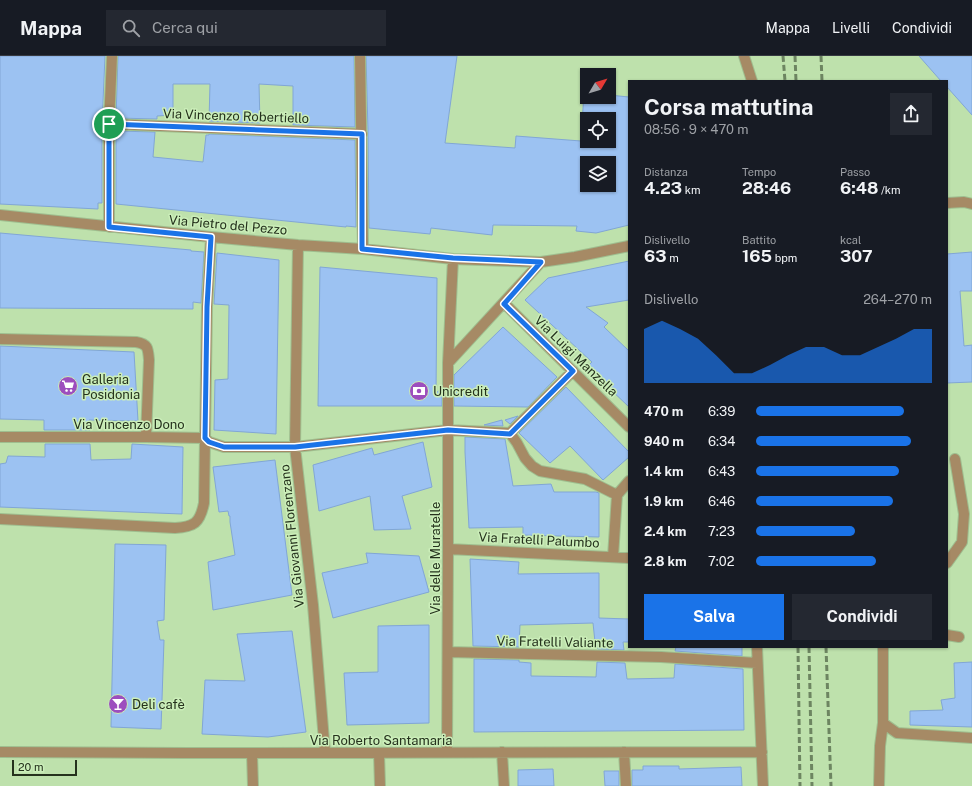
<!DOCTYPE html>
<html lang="it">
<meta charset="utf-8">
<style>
body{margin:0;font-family:"Public Sans",sans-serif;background:#242831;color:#f1f3f6;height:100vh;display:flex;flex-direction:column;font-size:15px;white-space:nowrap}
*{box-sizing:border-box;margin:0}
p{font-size:13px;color:#9ea1a6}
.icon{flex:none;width:22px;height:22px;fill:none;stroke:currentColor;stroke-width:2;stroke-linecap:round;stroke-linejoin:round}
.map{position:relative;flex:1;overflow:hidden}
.sheet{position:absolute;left:628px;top:24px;width:320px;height:568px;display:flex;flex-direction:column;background:#171b24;border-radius:0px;box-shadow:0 1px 3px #0004}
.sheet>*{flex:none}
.needle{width:26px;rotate:52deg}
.fabs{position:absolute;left:580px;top:12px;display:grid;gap:8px}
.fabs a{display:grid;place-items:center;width:36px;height:36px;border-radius:0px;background:#171b24;box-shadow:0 1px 3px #0004;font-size:20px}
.scale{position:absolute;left:12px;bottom:10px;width:65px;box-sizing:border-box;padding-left:4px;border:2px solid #25321d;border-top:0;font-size:11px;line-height:14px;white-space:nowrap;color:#25321d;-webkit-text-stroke:3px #cbeeb9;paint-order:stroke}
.pin{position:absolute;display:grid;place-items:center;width:34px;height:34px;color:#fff;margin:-17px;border:2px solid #fff;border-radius:50%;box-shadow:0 1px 4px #0007}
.round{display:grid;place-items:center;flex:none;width:42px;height:42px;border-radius:0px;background:#242831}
.overview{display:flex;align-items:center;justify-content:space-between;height:68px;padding:0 16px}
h1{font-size:22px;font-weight:700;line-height:30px}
.figures{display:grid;grid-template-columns:repeat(3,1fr);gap:6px;height:68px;padding:4px 16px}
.figures div{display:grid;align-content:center}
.figures b{font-size:17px;font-weight:700}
.figures small{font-size:11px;font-weight:400}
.figures p{font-size:11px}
.chart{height:112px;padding:8px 16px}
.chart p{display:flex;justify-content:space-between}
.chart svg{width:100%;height:72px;margin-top:4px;fill:#1a73e8;opacity:.7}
.cta{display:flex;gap:8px;margin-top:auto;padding:8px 16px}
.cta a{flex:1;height:46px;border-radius:0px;background:#1a73e8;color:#fff;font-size:16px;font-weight:700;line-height:46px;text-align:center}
.cta a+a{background:#242831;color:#f1f3f6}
ul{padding:0 16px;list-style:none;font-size:13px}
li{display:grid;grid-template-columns:64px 48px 1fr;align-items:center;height:30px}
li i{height:10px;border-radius:5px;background:#1a73e8}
header{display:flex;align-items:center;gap:24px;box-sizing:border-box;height:56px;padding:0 20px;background:#171b24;border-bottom:1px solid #363941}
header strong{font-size:19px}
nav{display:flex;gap:22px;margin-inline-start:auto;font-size:14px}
.search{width:280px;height:36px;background:#242831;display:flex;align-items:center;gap:10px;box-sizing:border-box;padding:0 14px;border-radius:0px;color:#9ea1a6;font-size:15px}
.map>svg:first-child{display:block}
.building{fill:#9cc2f2;stroke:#81a6d5;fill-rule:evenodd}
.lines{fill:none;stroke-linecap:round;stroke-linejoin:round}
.street-casing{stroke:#9fbe8f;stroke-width:12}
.street{stroke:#a68a65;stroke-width:10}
.rail{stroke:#6d8561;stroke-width:3;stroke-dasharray:6 3;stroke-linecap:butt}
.route-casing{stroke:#fff;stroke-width:8}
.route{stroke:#1a73e8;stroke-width:5}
.labels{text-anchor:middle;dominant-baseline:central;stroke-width:3;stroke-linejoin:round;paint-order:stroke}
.street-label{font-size:13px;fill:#25321d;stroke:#cbeeb9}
.poi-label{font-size:13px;fill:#25321d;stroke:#cbeeb9;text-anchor:start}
</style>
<header>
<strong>Mappa</strong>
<div class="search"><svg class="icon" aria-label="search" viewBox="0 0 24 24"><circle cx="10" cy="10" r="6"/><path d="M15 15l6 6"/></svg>Cerca qui</div>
<nav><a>Mappa</a><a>Livelli</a><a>Condividi</a></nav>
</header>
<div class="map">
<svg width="972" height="730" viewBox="0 0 972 730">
<rect width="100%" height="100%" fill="#bee1ac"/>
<path class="building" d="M0,0H105L102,68V147H98V153L0,148Z
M118,0H354L355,71L293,69V30L259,28L260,67L209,65L210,28H173V59L157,60V63L116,62Z
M366,0H457L445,87L515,92L516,80L581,85L584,36H587V41H609V39L629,41V169L596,177L576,175L577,170L493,169L492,179L431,172L430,178L369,172L368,81V75ZM587,63H609V85H587ZM587,107H609V129H587Z
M919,0H972V59L947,31V25H941Z
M116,75L155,76L153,101L203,106L206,79H209V78L355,84L356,171L346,170V171L116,148Z
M0,177L191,194V195L204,196L201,247L193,246V253L0,252Z
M972,196V235H960L964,290L972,289V326L947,327V198Z
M217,197L279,204L276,378L214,374L215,324L228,323L229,249L214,248Z
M629,205V244L586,251L608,267L604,271L629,295V351L587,311L592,306L525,244L548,222Z
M320,211L437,222L436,337L442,332V350H318Z
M503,271L557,321L528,351L454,350V319Z
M0,290L134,296L138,365L89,364L90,374H44V364L0,363Z
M566,331L629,396V401L603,424L570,390L550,407L519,377Z
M518,360L510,368L505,364Z
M502,364L503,370L484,369Z
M465,381L505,383L513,430L551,428L554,436H596L599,437V481L523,479V471L469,472L465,396Z
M423,386L432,431L402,440L411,473L374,474L370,440L319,455L313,409L372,392L374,399Z
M45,388H90L91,404L131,403L132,388L183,391L182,458L0,451V408L6,407L8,400L45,401Z
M275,404L292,539L213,554L208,506L235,499L230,466V460H229L228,455L219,456L213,411Z
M115,488L166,489L164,564L157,565L160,584H164L161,673L111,671Z
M366,497L419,500L429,536L333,562L322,517L368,507Z
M470,503L519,506L518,518L599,517V562L629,563V586H623L624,594L598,593V586H595L593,567L520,569L519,591L473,590Z
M429,569V667L347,669L344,617L378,616V570Z
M292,575L306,676L268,681L202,678L205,624L245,625L237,578Z
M676,591H742V600L675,595Z
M474,603L519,604V606L531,607V620L596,621L597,606L625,607L627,623L674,622L675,608L743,613L744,674L474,676Z
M972,606V671L910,669V655L943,654L941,644L955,642L954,607Z
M643,710H679V713L741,711L742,730H632V714H643Z
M553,713L554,730H518V714Z
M604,715H619V730H605Z"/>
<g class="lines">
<defs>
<path id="street" d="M360,0L363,193
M744,0L752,25
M109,68L362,78
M947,147L964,146L972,148
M0,159L211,181L298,189L363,193L453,203L541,206L575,201L629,190
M109,171V68L112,0
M298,189L295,391L313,549L325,697
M504,247L629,371
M0,283L136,286C148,288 148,292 149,304L146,381
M448,307L541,206
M510,377L573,315
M0,381H146L205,382L209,386L224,391H295L448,374L510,377L517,387L525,402L532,410L540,415L585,423L617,439L629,425
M0,463L175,472C194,471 200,467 204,447L207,251L211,181
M448,493L629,502
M613,501L617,439
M947,507L962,486L964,458L955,403
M947,579L959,581
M757,591L763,730
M883,591V667L897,677L972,682
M448,596L661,601L757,607
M0,696L186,697L762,696
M447,696L448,493V307L453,203
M502,696L504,730
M624,696L626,730
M252,697L253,730
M379,697L380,730
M879,730L880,690L883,667"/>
</defs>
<use href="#street" class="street-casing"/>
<use href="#street" class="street"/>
<path class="rail" d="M783,0L785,25
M795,0L796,25
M821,0L822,25
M798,591L800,730
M809,591L812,730
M826,591L831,730"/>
</g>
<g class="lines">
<defs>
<path id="route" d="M109,68L362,78V193L453,202L541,206L504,248L573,315L510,378L448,374L295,391H224L209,386L205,382L207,251L211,181L109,171Z"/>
</defs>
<use href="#route" class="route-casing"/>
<use href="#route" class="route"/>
</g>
<defs>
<symbol id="supermarket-disc" viewBox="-11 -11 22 22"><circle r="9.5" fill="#9d4ebe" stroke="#cbeeb9"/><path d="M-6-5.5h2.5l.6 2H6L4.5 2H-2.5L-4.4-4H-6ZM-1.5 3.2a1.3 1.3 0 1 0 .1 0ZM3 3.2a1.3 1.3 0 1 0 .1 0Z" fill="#fff"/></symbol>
<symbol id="bank-disc" viewBox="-11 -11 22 22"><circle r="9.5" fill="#9d4ebe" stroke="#cbeeb9"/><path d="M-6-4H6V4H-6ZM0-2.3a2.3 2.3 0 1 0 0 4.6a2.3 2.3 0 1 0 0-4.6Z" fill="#fff"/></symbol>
<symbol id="bar-disc" viewBox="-11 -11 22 22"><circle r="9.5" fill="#9d4ebe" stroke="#cbeeb9"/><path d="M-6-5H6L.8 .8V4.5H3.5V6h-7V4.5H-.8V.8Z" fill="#fff"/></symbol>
</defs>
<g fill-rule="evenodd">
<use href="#supermarket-disc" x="57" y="319" width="22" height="22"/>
<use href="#bank-disc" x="408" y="324" width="22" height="22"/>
<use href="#bar-disc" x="107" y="637" width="22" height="22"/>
</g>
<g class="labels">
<g class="street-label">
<text transform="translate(236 60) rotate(2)">Via Vincenzo Robertiello</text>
<text transform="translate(228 169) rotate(5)">Via Pietro del Pezzo</text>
<text transform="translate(576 300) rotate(44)">Via Luigi Manzella</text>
<text x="129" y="368">Via Vincenzo Dono</text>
<text transform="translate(292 480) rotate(-96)">Via Giovanni Florenzano</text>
<text transform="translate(539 484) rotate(3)">Via Fratelli Palumbo</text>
<text transform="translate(435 502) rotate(-90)">Via delle Muratelle</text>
<text transform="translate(555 586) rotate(1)">Via Fratelli Valiante</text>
<text x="381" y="684">Via Roberto Santamaria</text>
</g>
<g class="poi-label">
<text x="82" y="323">Galleria<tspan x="82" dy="15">Posidonia</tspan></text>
<text x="433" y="335">Unicredit</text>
<text x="132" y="648">Deli cafè</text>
</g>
</g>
</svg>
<div class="fabs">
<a><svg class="needle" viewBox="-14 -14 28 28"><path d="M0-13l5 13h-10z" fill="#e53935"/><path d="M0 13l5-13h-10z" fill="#9ea1a6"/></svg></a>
<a><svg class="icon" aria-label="locate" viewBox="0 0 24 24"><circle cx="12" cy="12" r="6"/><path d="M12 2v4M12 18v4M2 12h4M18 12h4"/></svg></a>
<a><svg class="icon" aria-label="layers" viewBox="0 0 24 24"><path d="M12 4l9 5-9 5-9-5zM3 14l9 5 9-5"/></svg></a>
</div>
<div class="scale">20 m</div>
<div class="pin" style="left:109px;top:68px;background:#1e9e55"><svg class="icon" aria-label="arrive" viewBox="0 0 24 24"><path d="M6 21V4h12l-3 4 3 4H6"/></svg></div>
<section class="sheet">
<div class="overview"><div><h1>Corsa mattutina</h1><p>08:56 · 9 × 470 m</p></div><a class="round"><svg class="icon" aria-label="share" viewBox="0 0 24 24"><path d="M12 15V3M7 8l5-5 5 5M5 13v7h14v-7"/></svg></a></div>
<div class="figures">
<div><p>Distanza</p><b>4.23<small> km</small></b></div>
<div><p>Tempo</p><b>28:46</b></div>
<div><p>Passo</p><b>6:48<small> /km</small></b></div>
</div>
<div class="figures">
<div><p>Dislivello</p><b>63<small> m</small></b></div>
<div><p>Battito</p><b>165<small> bpm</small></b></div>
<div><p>kcal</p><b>307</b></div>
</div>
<div class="chart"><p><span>Dislivello</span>264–270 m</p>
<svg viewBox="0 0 160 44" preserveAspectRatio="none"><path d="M0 44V11L10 6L20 11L30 17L40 27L50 38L60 38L70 33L80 27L90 22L100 22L110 27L120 27L130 22L140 17L150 11L160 11V44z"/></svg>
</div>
<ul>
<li><b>470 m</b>6:39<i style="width:84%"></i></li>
<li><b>940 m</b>6:34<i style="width:88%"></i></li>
<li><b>1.4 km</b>6:43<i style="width:81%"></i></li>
<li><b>1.9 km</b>6:46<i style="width:78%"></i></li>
<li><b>2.4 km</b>7:23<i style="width:56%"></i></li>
<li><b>2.8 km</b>7:02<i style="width:68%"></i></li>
</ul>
<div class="cta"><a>Salva</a><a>Condividi</a></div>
</section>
</div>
